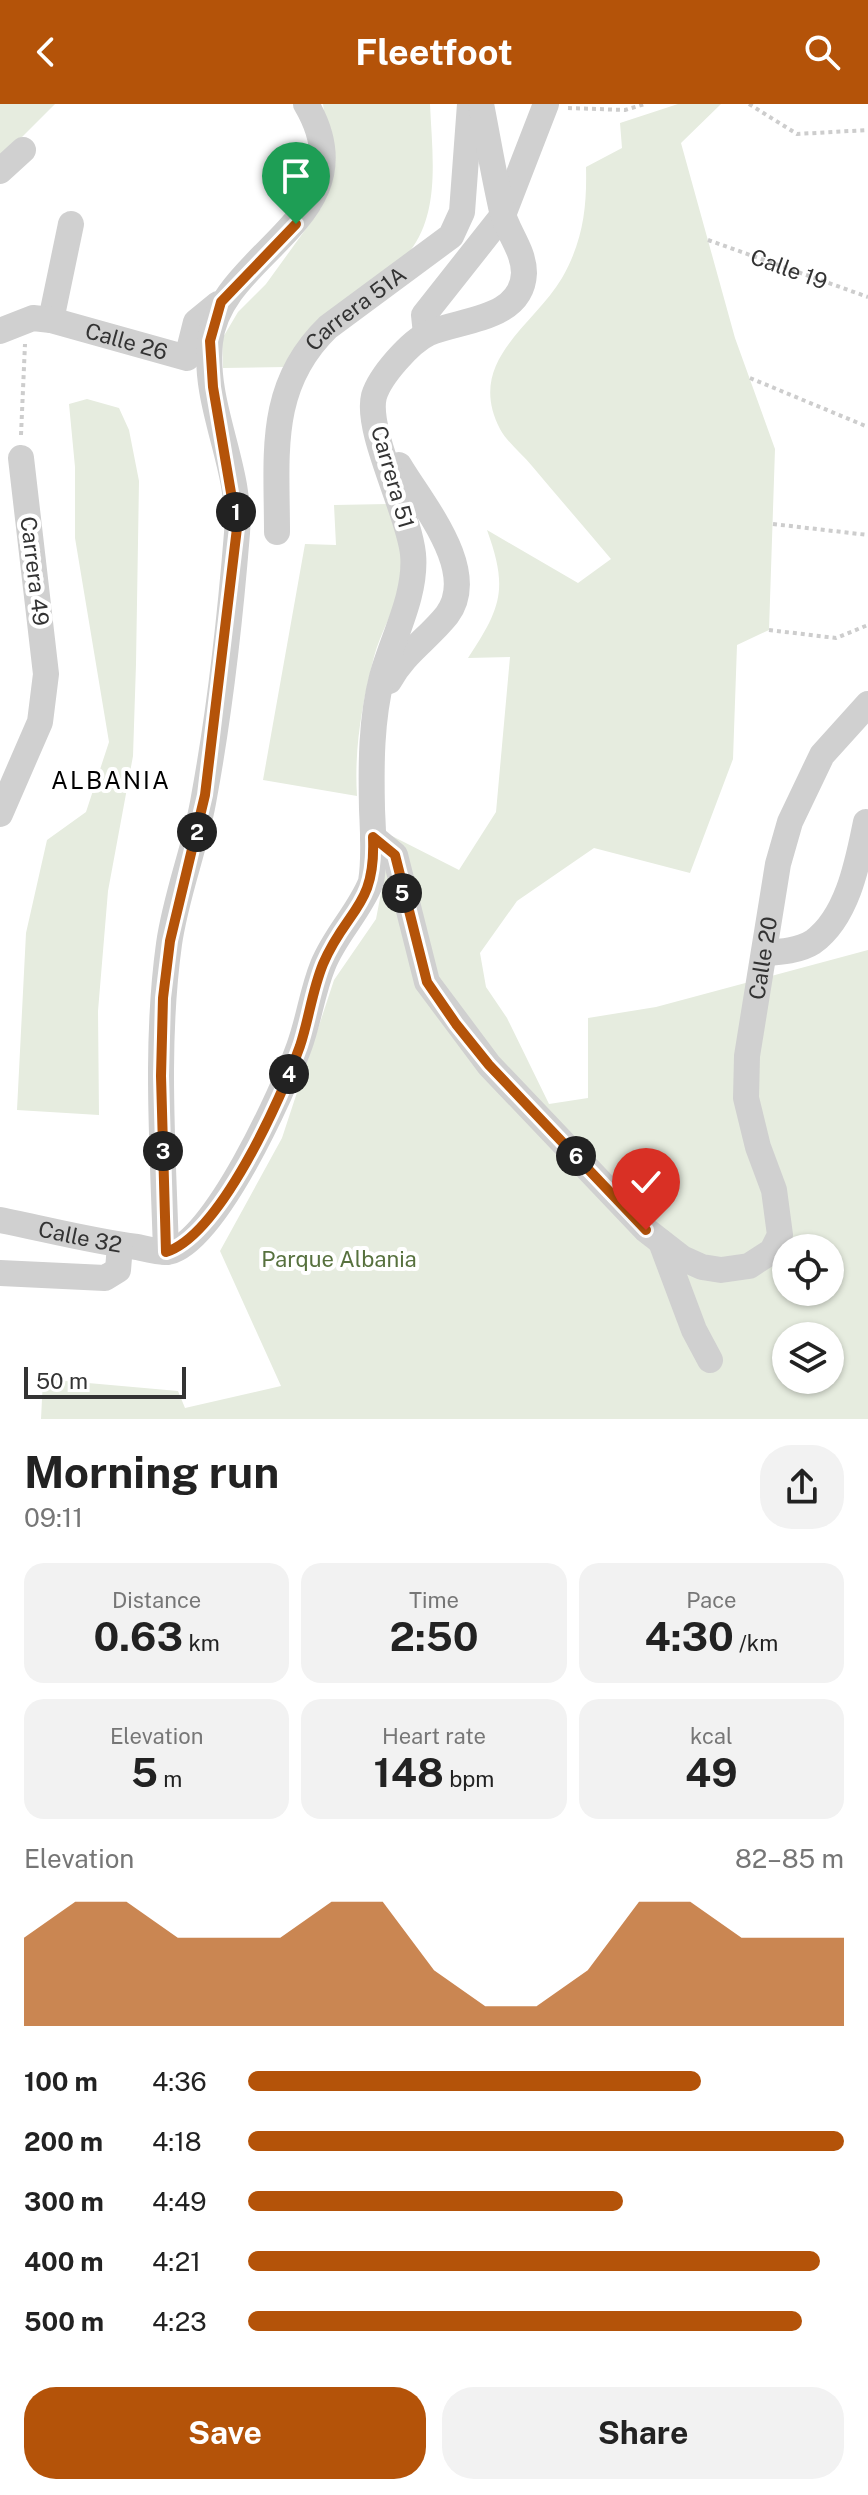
<!DOCTYPE html>
<meta charset="utf-8">
<style>
body{margin:0;font-family:"Public Sans",sans-serif;background:#f2f2f2;color:#222;height:100vh;display:flex;flex-direction:column;font-size:30px;white-space:nowrap}
*{box-sizing:border-box;margin:0}
p{font-size:26px;color:#767676}
.icon{flex:none;width:44px;height:44px;fill:none;stroke:currentColor;stroke-width:2;stroke-linecap:round;stroke-linejoin:round}
.map{position:relative;height:1315px;overflow:hidden}
.details{display:flex;flex-direction:column;background:#fff;flex:1}
.details>*{flex:none}
.controls{position:absolute;left:772px;top:1130px;display:grid;gap:16px}
.controls a{display:grid;place-items:center;width:72px;height:72px;border-radius:50%;background:#fff;box-shadow:0 2px 6px #0004;font-size:40px}
.scale{position:absolute;left:24px;bottom:20px;width:162px;box-sizing:border-box;padding-left:8px;border:4px solid #333;border-top:0;font-size:22px;line-height:28px;white-space:nowrap;color:#333;-webkit-text-stroke:6px #fff;paint-order:stroke}
.pin{position:absolute;display:grid;place-items:center;width:68px;height:68px;color:#fff;margin:-82px -34px;border-radius:50% 50% 50% 0;rotate:-45deg;box-shadow:0 0 8px #0007}
.pin .icon{rotate:45deg}
.km{position:absolute;width:40px;height:40px;margin:-20px;border-radius:50%;background:#222;color:#fff;font-size:22px;line-height:40px;text-align:center}
.round{display:grid;place-items:center;flex:none;width:84px;height:84px;border-radius:32px;background:#f2f2f2}
.summary{display:flex;align-items:center;justify-content:space-between;height:136px;padding:0 24px}
h1{font-size:44px;font-weight:700;line-height:60px}
.figures{display:grid;grid-template-columns:repeat(3,1fr);gap:12px;height:136px;padding:8px 24px}
.figures div{display:grid;align-content:center;border-radius:20px;background:#f2f2f2;text-align:center}
.figures b{font-size:40px;font-weight:700}
.figures small{font-size:22px;font-weight:400}
.figures p{font-size:22px}
.chart{height:224px;padding:16px 24px}
.chart p{display:flex;justify-content:space-between}
.chart svg{width:100%;height:144px;margin-top:8px;fill:#b45309;opacity:.7}
.primary-button{display:flex;gap:16px;margin-top:auto;padding:16px 24px}
.primary-button a{flex:1;height:92px;border-radius:32px;background:#b45309;color:#fff;font-size:32px;font-weight:700;line-height:92px;text-align:center}
.primary-button a+a{background:#f2f2f2;color:#222}
ul{padding:0 24px;list-style:none;font-size:26px}
li{display:grid;grid-template-columns:128px 96px 1fr;align-items:center;height:60px}
li i{height:20px;border-radius:10px;background:#b45309}
header{display:flex;justify-content:space-between;align-items:center;height:104px;padding:0 24px;background:#b45309;color:#fff;font-size:36px;font-weight:700}
.map>svg:first-child{display:block}
.green{fill:#e6ecdf;fill-rule:evenodd}
.lines{fill:none;stroke-linecap:round;stroke-linejoin:round}
.path{stroke:#cdcdcd;stroke-width:4;stroke-dasharray:4 4;stroke-linecap:butt}
.minor{stroke:#d0d0d0;stroke-width:26}
.route-casing{stroke:#fff;stroke-width:16}
.route{stroke:#b45309;stroke-width:10}
.labels{text-anchor:middle;dominant-baseline:central;stroke-width:8;stroke-linejoin:round;paint-order:stroke}
.street-label{font-size:22px;fill:#333;stroke:#fff}
.park-label{font-size:22px;fill:#57713e;stroke:#fff}
.neighbourhood-label{font-size:24px;letter-spacing:2px;fill:#000;stroke:#fff}
</style>
<header><svg class="icon" aria-label="back" viewBox="0 0 24 24"><path d="M15 5l-7 7 7 7"/></svg>Fleetfoot<svg class="icon" aria-label="search" viewBox="0 0 24 24"><circle cx="10" cy="10" r="6"/><path d="M15 15l6 6"/></svg></header>
<div class="map">
<svg width="868" height="1315" viewBox="0 0 868 1315">
<rect width="100%" height="100%" fill="#fff"/>
<path class="green" d="M0,0H55L0,55Z
M323,0H430C432,49 441,107 410,147L286,263L223,264L222,235L238,208L266,180L321,104L332,68Z
M678,0H721L681,39L735,234L775,345L769,526L737,541L733,655L690,769L594,744L517,797L480,849L486,883L507,914L549,1000L588,994V914L656,903L868,846V1315H41L43,1275L178,1287L185,1304L281,1282L220,1147L282,1034L334,876L376,815L392,732L459,766L496,708L510,553L468,554C502,503 508,484 487,426L578,479L611,455C585,424 558,393 532,362C522,350 507,338 500,325C465,257 533,223 562,174C583,137 587,104 586,63L622,44L620,19ZM786,1144H830V1188H786ZM786,1232H830V1276H786Z
M87,295L119,304L129,326L139,377L136,560L133,652L108,787L98,907L99,1011L17,1006L26,829L47,736L86,708L109,638L75,434V363L69,300Z
M388,400C399,428 407,459 398,490C392,511 380,530 374,553C362,600 354,644 357,692L263,676L305,440L336,441L334,401Z"/>
<g class="lines">
<g class="path">
<path d="M749,0L797,30L868,26"/>
<path d="M568,4L625,6L645,0"/>
<path id="s1" d="M708,136L868,193"/>
<path d="M750,274L868,323"/>
<path d="M21,331L25,240"/>
<path d="M773,420L868,431"/>
<path d="M769,526L836,534L868,521"/>
</g>
<g class="minor">
<path d="M0,67L23,46"/>
<path d="M51,216L71,120"/>
<path id="s2" d="M0,227L33,214L51,216L187,254L196,218L218,200"/>
<path d="M426,230L424,211L503,111L546,0"/>
<path id="s3" d="M277,428C277,350 267,282 328,223L451,132L462,108L470,0"/>
<path d="M389,577C404,549 428,535 447,511C480,467 422,400 399,361"/>
<path d="M0,710L40,618L46,570L21,354"/>
<path id="s4" d="M373,733L395,751L427,878L489,961L646,1126L682,1154L702,1163L721,1166L749,1162L772,1147L780,1131L774,1086L758,1043L746,994L747,952L778,760L790,718L822,651L868,600"/>
<path d="M764,849C780,848 799,847 813,838C848,813 858,757 866,718"/>
<path id="s5" d="M0,1116C45,1125 91,1137 137,1143C146,1145 158,1148 167,1148C213,1143 284,985 299,943C309,916 312,888 323,861C335,831 359,808 371,778C375,754 373,729 372,705C371,661 371,616 382,573C392,535 417,491 413,450C409,409 365,327 374,292C380,272 410,238 429,229C462,215 522,216 524,169C524,146 507,128 502,107C494,72 488,36 481,0"/>
<path d="M661,1138L694,1226L710,1256"/>
<path d="M166,1148C163,1045 155,941 169,840C176,790 196,742 204,693C220,606 230,516 237,429C242,364 203,302 210,238C219,147 373,114 306,0"/>
<path d="M0,1169L105,1174L118,1166L120,1141"/>
</g>
</g>
<g class="lines">
<defs>
<path id="route" d="M296,120L221,198L210,237L213,283L237,424L205,691L170,837L163,894L161,972L166,1148C220,1131 281,995 300,942C309,915 312,887 323,860C347,804 376,804 373,733L395,751L427,878L456,920L489,961L646,1126"/>
</defs>
<use href="#route" class="route-casing"/>
<use href="#route" class="route"/>
</g>
<g class="labels">
<g class="street-label">
<text stroke="none"><textPath href="#s1" startOffset="86">Calle 19</textPath></text>
<text stroke="none"><textPath href="#s3" startOffset="252">Carrera 51A</textPath></text>
<text stroke="none"><textPath href="#s2" startOffset="132">Calle 26</textPath></text>
<text transform="translate(393 373) rotate(74)">Carrera 51</text>
<text transform="translate(35 467) rotate(83)">Carrera 49</text>
<text stroke="none"><textPath href="#s4" startOffset="934">Calle 20</textPath></text>
<text stroke="none"><textPath href="#s5" startOffset="82">Calle 32</textPath></text>
</g>
<g class="park-label">
<text x="339" y="1155">Parque Albania</text>
</g>
<g class="neighbourhood-label">
<text x="111" y="676">ALBANIA</text>
</g>
</g>
</svg>
<div class="controls">
<a><svg class="icon" aria-label="locate" viewBox="0 0 24 24"><circle cx="12" cy="12" r="6"/><path d="M12 2v4M12 18v4M2 12h4M18 12h4"/></svg></a>
<a><svg class="icon" aria-label="layers" viewBox="0 0 24 24"><path d="M12 4l9 5-9 5-9-5zM3 14l9 5 9-5"/></svg></a>
</div>
<div class="scale">50 m</div>
<div class="pin" style="left:296px;top:120px;background:#1e9e55"><svg class="icon" aria-label="arrive" viewBox="0 0 24 24"><path d="M6 21V4h12l-3 4 3 4H6"/></svg></div>
<div class="pin" style="left:646px;top:1126px;background:#d93025"><svg class="icon" aria-label="check" viewBox="0 0 24 24"><path d="M5 12l5 5 9-10"/></svg></div>
<b class="km" style="left:236px;top:408px">1</b>
<b class="km" style="left:197px;top:728px">2</b>
<b class="km" style="left:163px;top:1047px">3</b>
<b class="km" style="left:289px;top:970px">4</b>
<b class="km" style="left:402px;top:789px">5</b>
<b class="km" style="left:576px;top:1052px">6</b>
</div>
<section class="details">
<div class="summary"><div><h1>Morning run</h1><p>09:11</p></div><a class="round"><svg class="icon" aria-label="share" viewBox="0 0 24 24"><path d="M12 15V3M7 8l5-5 5 5M5 13v7h14v-7"/></svg></a></div>
<div class="figures">
<div><p>Distance</p><b>0.63<small> km</small></b></div>
<div><p>Time</p><b>2:50</b></div>
<div><p>Pace</p><b>4:30<small> /km</small></b></div>
</div>
<div class="figures">
<div><p>Elevation</p><b>5<small> m</small></b></div>
<div><p>Heart rate</p><b>148<small> bpm</small></b></div>
<div><p>kcal</p><b>49</b></div>
</div>
<div class="chart"><p><span>Elevation</span>82–85 m</p>
<svg viewBox="0 0 160 44" preserveAspectRatio="none"><path d="M0 44V17L10 6L20 6L30 17L40 17L50 17L60 6L70 6L80 27L90 38L100 38L110 27L120 6L130 6L140 17L150 17L160 17V44z"/></svg>
</div>
<ul>
<li><b>100 m</b>4:36<i style="width:76%"></i></li>
<li><b>200 m</b>4:18<i style="width:100%"></i></li>
<li><b>300 m</b>4:49<i style="width:63%"></i></li>
<li><b>400 m</b>4:21<i style="width:96%"></i></li>
<li><b>500 m</b>4:23<i style="width:93%"></i></li>
</ul>
<div class="primary-button"><a>Save</a><a>Share</a></div>
</section>
